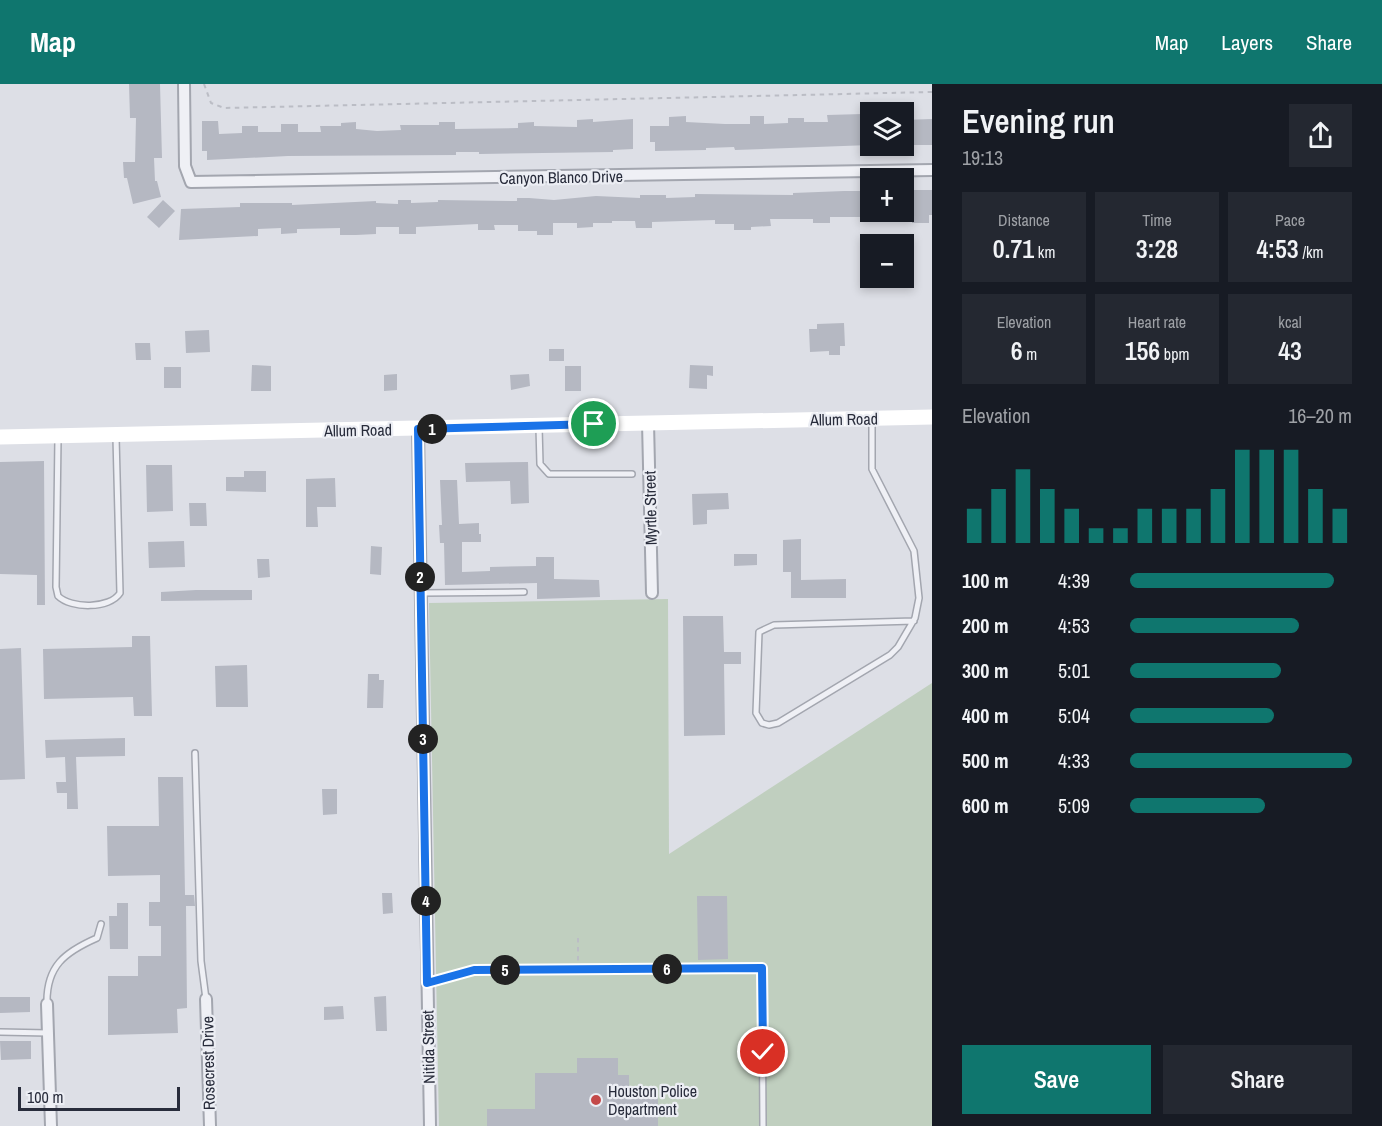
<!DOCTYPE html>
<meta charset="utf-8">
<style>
body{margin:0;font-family:"Archivo Narrow",sans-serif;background:#242831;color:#f1f3f6;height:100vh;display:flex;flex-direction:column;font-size:22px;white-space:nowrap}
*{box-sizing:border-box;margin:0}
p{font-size:20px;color:#9ea1a6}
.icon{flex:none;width:33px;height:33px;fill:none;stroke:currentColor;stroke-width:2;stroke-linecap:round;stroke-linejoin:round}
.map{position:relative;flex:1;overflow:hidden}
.sheet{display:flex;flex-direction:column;background:#171b24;width:450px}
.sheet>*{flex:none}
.tools{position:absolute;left:860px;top:18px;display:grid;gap:12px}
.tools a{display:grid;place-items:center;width:54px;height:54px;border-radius:0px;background:#171b24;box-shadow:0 3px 9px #0003;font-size:30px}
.scale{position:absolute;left:18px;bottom:15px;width:162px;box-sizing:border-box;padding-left:6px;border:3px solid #282c3b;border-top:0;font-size:16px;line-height:21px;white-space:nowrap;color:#282c3b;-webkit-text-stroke:4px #eceef4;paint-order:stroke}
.pin{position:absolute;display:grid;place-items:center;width:51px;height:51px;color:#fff;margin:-26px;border:3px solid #fff;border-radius:50%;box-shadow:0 2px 6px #0007}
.km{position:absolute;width:30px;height:30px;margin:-15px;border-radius:50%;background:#222;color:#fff;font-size:16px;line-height:30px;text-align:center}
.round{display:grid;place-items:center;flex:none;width:63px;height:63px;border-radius:0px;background:#242831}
.overview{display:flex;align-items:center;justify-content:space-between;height:102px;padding:0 30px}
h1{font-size:33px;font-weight:600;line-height:45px}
.metrics{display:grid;grid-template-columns:repeat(3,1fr);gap:9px;height:102px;padding:6px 30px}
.metrics div{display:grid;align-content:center;border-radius:0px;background:#242831;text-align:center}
.metrics b{font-size:26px;font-weight:600}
.metrics small{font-size:16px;font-weight:400}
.metrics p{font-size:16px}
.chart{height:168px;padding:12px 30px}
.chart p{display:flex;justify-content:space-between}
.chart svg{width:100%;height:108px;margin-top:6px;stroke:#0f766e;stroke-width:6}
.button{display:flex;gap:12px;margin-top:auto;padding:12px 30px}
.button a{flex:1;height:69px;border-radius:0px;background:#0f766e;color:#fff;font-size:24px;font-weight:600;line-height:69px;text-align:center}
.button a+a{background:#242831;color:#f1f3f6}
ul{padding:0 30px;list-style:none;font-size:20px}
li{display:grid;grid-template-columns:96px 72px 1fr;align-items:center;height:45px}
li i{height:15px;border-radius:8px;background:#0f766e}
header{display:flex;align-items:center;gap:36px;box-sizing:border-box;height:84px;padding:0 30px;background:#0f766e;color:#fff}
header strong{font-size:28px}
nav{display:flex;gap:33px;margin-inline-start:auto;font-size:21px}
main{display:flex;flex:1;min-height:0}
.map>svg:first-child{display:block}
.green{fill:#c0cfbf}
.building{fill:#b5b8c2}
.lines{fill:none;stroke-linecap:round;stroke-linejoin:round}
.lane-casing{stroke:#a3a6af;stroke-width:8}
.street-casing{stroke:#a3a6af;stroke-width:14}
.path{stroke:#bbbdc5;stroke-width:2;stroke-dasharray:4.5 4.5;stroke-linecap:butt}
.lane{stroke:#eff0f5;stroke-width:5}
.street{stroke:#eff0f5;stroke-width:10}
.secondary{stroke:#fff;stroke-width:15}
.route-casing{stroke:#fff;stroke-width:12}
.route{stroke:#1a73e8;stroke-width:8}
.poi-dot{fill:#c44949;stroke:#eceef4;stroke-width:2}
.labels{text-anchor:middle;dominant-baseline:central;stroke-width:4.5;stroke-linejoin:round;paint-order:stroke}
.street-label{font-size:16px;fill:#282c3b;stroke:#eceef4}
.poi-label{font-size:16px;fill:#282c3b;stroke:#eceef4;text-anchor:start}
</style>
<header>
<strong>Map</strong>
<nav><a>Map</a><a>Layers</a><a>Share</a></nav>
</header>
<main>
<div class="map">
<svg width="932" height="1042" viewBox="0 0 932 1042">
<rect width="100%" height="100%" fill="#dddfe6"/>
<path class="green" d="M668,515L669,770L932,599V1042H439L429,519Z"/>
<path class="building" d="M129,0H160L162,74H154L155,97H157L161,113L133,120L127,94H124L123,78H135L136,34H130Z
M863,30V32H870V61L735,66L734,63L706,64V66L655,67V58H650V42H669V33L686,32V38L725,40H750V32H764V40L788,39V34H804V38H828L827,31Z
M593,35V38L633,35V65L613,66V68L479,70V68H456V71L288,72L207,76V67H202V37H218L219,50L242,49V42H258V48H281V40H298V48H321L320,42H341V39L356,38V45L377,47L401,46L400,41H439V38H455V45L518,44V39L534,38V42L577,43V36Z
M932,35V61H903V36Z
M911,106H932V131H929V139H912V132H903V109H911Z
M844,107H863L864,118H869V133H830V139H813V135H770L771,142L751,143V146H734V140H715V136L652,138V144H636L635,137H612V139H593V143L577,144V139H553V151H537V147H518V141H494L495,146H478V140L416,143V150H399V143H376V150L356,151H340V144L297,145V149L281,150V144L258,145V152L179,156L181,125L240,123V119H292V121L376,117V119L398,120V116H411V119L438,118V116L517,117V114H529L554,116L596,112L640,114V111H666V114L695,113V110L793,111V109Z
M163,116L175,127L159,144L147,133Z
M844,239L845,262H840V271H829V267L810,268L809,245H817V240Z
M209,246L210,268L186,269L185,247Z
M135,259H150L151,276H136Z
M549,265H564V277H549Z
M252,281L271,282V307H251Z
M690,281L713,282V292L707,291V305L689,304Z
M565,282H581V307H565Z
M164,283H181V304H164Z
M397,290V306L384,307V291Z
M529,290L530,302L511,306L510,291Z
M44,377L45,521H37V491L0,490V378Z
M528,378L529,419L511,420L510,397L466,398L465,379Z
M146,381H172L173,427L147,428Z
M244,387H266V408L226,407V393H244Z
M335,394L336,423H317L318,443H306V395Z
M440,396H457L459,440L479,439V450H481V458H462V488L490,487V483L536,482V473H554V495L599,496L600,513L537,515V499L445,501L444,459H440L439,441H442Z
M728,409L729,425L707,426V440L693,441L692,410Z
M189,419H206L207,442H190Z
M801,455V496L846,495V514H791V488H783V456Z
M184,457L185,483L149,484L148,458Z
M371,462L382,463L381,491L370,490Z
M734,470H757V481L734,482Z
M257,475H269L270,493L258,494Z
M196,506H252V516L161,517V508Z
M683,532H723L724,568H741V580H724L725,651L684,652Z
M132,552H150L152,632H134L133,613L44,615L43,565L132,563Z
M21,564L25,695L0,696V565Z
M247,581L248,623H216L215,582Z
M368,590H379V596H384L383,624H367Z
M125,654V672L76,673L78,725H67V709H57L56,698H66L65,673L46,674L45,656Z
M158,693H183L185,811H194L195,822H186L187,924L177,925L178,949L108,951V892H138V872H161V842H149V818H160V791L108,792L107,742H159Z
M322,705H337V730L323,731Z
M382,809H392L393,829L383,830Z
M697,812H727L728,875L698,876Z
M117,819H128V865H110L109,832H117Z
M386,912L387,947H376L374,913Z
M0,913H30V928L0,929Z
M343,922L344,935L324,936V923Z
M0,957H31V975L1,976Z
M577,974H618V991H629V1007H658V1042H487V1025H535V989H577Z"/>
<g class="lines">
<defs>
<path id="lane" d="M872,336V385L914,467L919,514L915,534L898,563L890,571L778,639L769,641L762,639L756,629L759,548L774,541L914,537
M539,343L540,380L549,390H632
M58,354L56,503L58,512C71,525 110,525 120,509L116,353
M421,509L524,508
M195,669L201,877L206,915
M427,899L474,887L762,884L763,1042
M47,920C46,882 65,868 97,854L101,840
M0,948L48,949"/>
<path id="street" d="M184,0L185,82L191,98L932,86
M648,339L652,509
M418,345L430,1042
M206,915L210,1042
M47,920L51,1042"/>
</defs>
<use href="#lane" class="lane-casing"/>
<use href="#street" class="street-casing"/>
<path class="path" d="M204,0L211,19L224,24L932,8
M578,854V880"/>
<use href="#lane" class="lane"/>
<use href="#street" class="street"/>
<path class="secondary" d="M0,353L932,333"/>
</g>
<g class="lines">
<defs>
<path id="route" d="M594,340L418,345L427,899L474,886L762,884L763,968"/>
</defs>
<use href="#route" class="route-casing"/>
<use href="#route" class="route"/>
</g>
<circle class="poi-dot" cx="596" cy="1016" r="6"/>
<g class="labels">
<g class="street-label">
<text transform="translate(561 93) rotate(-1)">Canyon Blanco Drive</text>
<text transform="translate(844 335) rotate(-1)">Allum Road</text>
<text transform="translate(358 346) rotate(-1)">Allum Road</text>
<text transform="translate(650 424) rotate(-91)">Myrtle Street</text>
<text transform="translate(428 963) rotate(-91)">Nitida Street</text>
<text transform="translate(208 979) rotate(-91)">Rosecrest Drive</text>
</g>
<g class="poi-label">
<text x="608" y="1007">Houston Police<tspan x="608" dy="18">Department</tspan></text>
</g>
</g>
</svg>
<div class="tools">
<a><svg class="icon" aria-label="layers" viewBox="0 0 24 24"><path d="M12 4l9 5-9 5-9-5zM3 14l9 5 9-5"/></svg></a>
<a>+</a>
<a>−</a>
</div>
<div class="scale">100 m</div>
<div class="pin" style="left:594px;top:340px;background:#1e9e55"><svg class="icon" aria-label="arrive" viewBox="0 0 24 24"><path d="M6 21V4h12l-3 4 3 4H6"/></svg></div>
<div class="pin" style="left:763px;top:968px;background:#d93025"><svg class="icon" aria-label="check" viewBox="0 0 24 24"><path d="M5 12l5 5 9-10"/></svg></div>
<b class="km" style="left:432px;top:345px">1</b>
<b class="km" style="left:420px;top:493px">2</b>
<b class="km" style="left:423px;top:655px">3</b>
<b class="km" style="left:426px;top:817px">4</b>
<b class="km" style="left:505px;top:886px">5</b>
<b class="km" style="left:667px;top:885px">6</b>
</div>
<section class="sheet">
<div class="overview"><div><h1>Evening run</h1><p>19:13</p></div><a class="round"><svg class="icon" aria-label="share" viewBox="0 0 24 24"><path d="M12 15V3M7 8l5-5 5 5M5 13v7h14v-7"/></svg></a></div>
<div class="metrics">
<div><p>Distance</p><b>0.71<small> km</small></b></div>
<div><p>Time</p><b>3:28</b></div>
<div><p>Pace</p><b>4:53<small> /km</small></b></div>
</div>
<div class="metrics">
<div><p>Elevation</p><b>6<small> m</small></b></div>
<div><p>Heart rate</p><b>156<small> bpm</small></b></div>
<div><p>kcal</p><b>43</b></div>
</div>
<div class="chart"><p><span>Elevation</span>16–20 m</p>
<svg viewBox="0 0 160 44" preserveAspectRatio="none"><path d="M5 44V30M15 44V22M25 44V14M35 44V22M45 44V30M55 44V38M65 44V38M75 44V30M85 44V30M95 44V30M105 44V22M115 44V6M125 44V6M135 44V6M145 44V22M155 44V30"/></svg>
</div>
<ul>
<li><b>100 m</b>4:39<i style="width:92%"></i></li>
<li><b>200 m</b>4:53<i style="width:76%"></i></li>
<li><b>300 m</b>5:01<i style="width:68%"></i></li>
<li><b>400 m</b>5:04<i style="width:65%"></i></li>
<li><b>500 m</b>4:33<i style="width:100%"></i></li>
<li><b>600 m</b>5:09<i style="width:61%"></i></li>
</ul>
<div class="button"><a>Save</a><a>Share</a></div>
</section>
</main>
